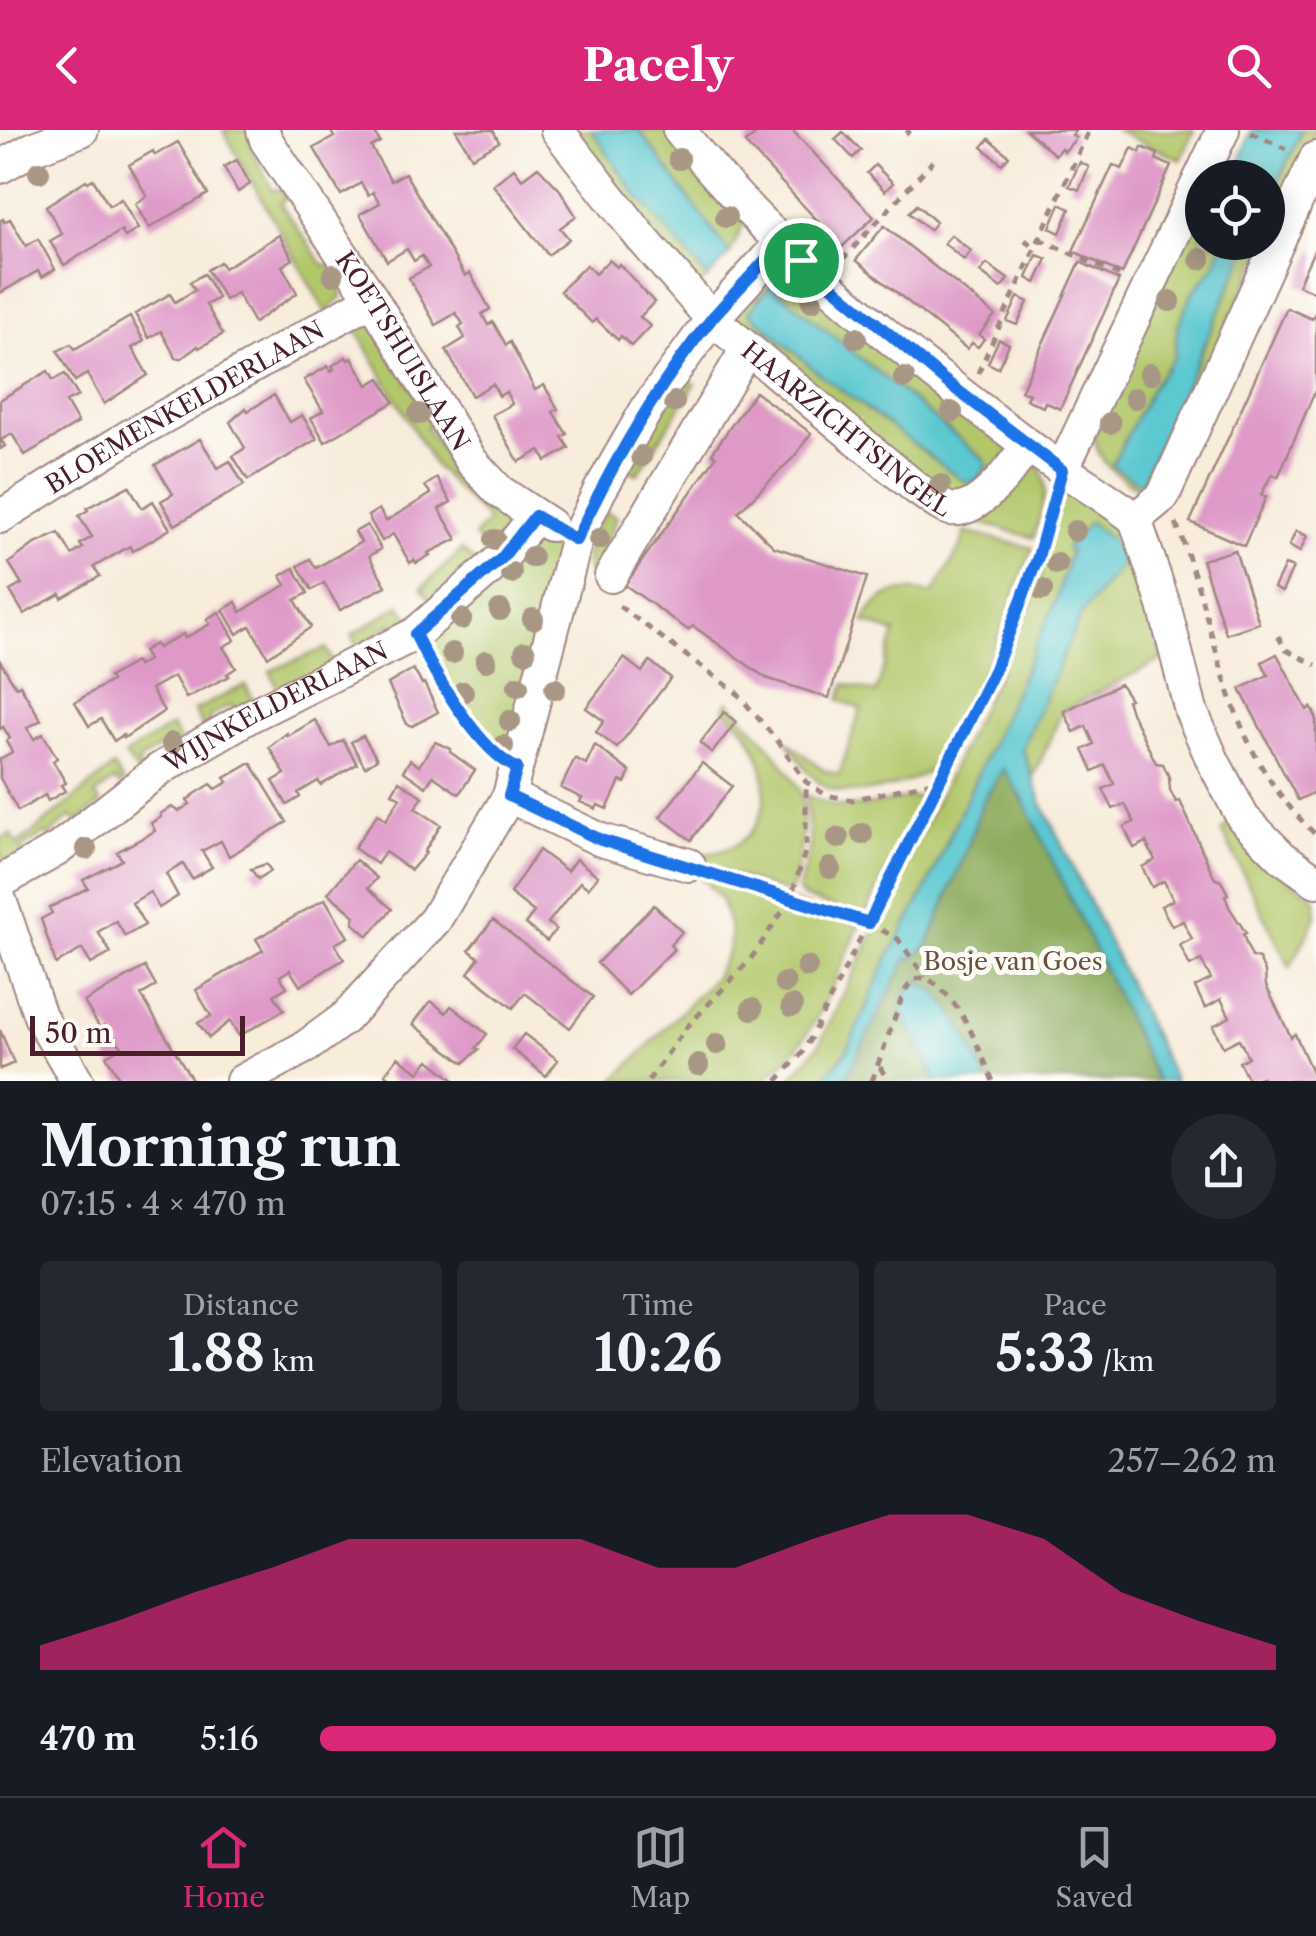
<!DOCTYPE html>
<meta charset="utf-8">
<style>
body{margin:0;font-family:"Libre Caslon Text",serif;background:#242831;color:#f1f3f6;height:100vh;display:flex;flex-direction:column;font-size:38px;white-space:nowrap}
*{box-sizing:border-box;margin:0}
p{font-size:32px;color:#9ea1a6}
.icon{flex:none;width:55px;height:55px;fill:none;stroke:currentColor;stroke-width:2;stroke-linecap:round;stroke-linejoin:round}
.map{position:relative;height:951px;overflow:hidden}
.drawer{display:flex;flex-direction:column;background:#171b24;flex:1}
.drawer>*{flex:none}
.tools{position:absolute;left:1185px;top:30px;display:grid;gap:20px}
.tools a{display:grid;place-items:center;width:100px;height:100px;border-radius:50%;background:#171b24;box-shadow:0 5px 25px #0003;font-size:50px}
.scale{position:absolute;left:30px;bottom:25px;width:215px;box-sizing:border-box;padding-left:10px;border:5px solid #4a1f2b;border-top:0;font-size:28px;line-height:35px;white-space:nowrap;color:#4a1f2b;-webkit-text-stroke:8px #fdfcf7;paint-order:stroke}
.pin{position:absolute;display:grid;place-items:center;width:85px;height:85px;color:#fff;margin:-42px;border:5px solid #fff;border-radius:50%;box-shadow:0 2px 10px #0007}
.round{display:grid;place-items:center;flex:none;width:105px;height:105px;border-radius:52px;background:#242831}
.headline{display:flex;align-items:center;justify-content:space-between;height:170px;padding:0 40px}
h1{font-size:55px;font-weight:800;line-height:75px}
.figures{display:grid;grid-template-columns:repeat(3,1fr);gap:15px;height:170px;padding:10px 40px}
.figures div{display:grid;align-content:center;border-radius:10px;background:#242831;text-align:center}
.figures b{font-size:50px;font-weight:800}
.figures small{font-size:28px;font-weight:400}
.figures p{font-size:28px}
.chart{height:280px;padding:20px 40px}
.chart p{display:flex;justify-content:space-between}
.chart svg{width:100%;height:180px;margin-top:10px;fill:#db2777;opacity:.7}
ul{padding:0 40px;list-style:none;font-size:32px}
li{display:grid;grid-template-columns:160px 120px 1fr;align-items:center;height:75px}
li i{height:25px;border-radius:12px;background:#db2777}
header{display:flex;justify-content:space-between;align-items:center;height:130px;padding:0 40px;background:#db2777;color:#fff;font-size:45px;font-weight:800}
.menu{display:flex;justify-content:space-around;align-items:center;height:140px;border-top:2px solid #363941;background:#171b24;font-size:28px;color:#9ea1a6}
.menu a{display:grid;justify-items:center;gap:5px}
.menu .current{color:#db2777}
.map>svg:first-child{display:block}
.green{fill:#b2c76b;stroke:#7e734b;stroke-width:2.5;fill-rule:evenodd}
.forest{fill:#8dac5f;stroke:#6c6645;stroke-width:2.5}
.water{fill:#5bc8d0;stroke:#52747e;stroke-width:2.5}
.building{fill:#de99c7}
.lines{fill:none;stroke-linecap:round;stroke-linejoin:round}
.minor-casing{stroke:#a18683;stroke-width:36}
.path{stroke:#a18683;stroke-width:5;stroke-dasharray:8 8;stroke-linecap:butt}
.minor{stroke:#fff;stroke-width:32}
.tree{fill:#a99785}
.route-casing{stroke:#fff;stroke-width:20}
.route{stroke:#1a73e8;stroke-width:12}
.labels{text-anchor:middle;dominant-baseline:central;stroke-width:10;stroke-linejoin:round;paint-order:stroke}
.street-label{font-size:25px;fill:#4a1f2b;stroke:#fdfcf7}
.park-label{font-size:25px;fill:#69513e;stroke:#fdfcf7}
</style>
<header><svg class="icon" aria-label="back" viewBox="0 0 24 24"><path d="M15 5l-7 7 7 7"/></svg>Pacely<svg class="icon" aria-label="search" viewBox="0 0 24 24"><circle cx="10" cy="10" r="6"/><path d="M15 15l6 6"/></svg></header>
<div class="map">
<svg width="1316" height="951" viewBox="0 0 1316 951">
<rect width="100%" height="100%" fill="#fdfcf7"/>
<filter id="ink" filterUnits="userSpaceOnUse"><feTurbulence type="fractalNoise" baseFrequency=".01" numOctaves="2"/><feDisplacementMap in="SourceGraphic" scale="20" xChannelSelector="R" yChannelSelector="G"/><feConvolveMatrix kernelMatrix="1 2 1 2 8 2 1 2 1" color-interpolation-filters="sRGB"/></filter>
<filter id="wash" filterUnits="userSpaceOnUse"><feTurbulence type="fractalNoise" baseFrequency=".0048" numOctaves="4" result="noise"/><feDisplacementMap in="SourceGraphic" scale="40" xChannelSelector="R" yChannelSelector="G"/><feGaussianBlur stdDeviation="2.25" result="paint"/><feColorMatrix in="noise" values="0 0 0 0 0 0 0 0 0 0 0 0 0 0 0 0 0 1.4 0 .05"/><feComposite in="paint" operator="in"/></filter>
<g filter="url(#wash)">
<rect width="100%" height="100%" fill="#f8ecdb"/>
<path class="green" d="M223,0H253L251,16L273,61L280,58L286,68L280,73L324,136L332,132L342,147V167L326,183Z
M568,0H592L631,58L708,148L699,155Z
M639,0H665L744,93L730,124Z
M1115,0H1194L1181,30Z
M1302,0H1316V6L1268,112V73Z
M1202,68V112L1223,113L1215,135L1192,164L1178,196L1174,227L1152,257L1142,353L1250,113L1267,112L1153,359L1142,361C1120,347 1097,334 1094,306Z
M778,130L858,201L1008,314L1010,331L951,370L726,189ZM771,156L983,329L970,353L862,276L757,169Z
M369,189L433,292L426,297L454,337L461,333L468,341L460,348L470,360L478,353L509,383L511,392L492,424L474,407L488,391L434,335L351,190Z
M684,246L695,254L638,344L625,339Z
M1035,331C1054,353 1040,382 1034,408L956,386Z
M1067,357L1123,399L1134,418L1163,529L1063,580L1033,648L1022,618L1081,485L1123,432L1076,411L1067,419L1070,420L1056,470L925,761L889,826L846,922L822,951H789L819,915L1017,504L1039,455L1058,368Z
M604,381L617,387L592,446C575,429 596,401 604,381Z
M965,402L1033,418L995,515L941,629C924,654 856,670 828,658C809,649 798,626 786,610L823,640L839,645L861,579L839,570L845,554L876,563L895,503L864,492C878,461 903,456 933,464L961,416Z
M538,410L555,417L559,428L507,629L447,554L423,510L530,412Z
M462,420L479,436L464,449L458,443L438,461L444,468L434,476L422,458Z
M400,475L412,492L398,502L392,494L370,509L361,524L352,505Z
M326,518L334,536L279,562L270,541Z
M245,555L255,572L237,583L231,575L209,587L214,596L205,601L194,581Z
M728,571C754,598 780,626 799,658C810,678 798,739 791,761L784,762L693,731L697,724C769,724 781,653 746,601C741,593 731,586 724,578Z
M172,596L181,613L167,623L162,616L138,632L142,640L138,643L125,625Z
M113,637L124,653L120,656L115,650L95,665L101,673L77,693L71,686L52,703L53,713L46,703L21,719L28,732H5L0,722V709L11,704L17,715Z
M807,665C853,689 876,669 922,667L864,788L804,768L798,762L810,715Z
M1228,694L1255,721L1316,769V787L1290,838L1222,701Z
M693,738L860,795C834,849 814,917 761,951H614L715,847L728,821L731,802L721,769Z"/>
<path class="forest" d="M1003,638L1072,752L1090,809L1157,951H987L949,879L902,881L937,951H844L909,825L918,824L928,815L968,716L982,673Z"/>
<path class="water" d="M592,0H639L730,124L708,148L631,58Z
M1251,0H1302L1268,73V48L1235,47Z
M1223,113H1250L1141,354L1112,335L1152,257L1174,227L1178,196L1192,164L1215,135Z
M771,155L984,329L987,336L977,351L970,353L962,350L817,242L749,182Z
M1089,392L1112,411L1123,432L1081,485L1022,619L1041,671L1175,951H1157L1023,669L1003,639L982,673L968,716L928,815L912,830L908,826L844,951H822L846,922L889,826L925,761L1056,470L1070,421L1066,418Z
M921,850L920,854C949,858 975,926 987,951H937L902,881L908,859Z"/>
<g id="blocks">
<path class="building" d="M330,0H373L380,12L371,17L391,51L405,43L465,146L470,143L490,179L482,184L488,195L493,192L506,215L510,212L535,260L544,255L558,279L553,282L567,304L562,307L569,318L546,331L540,320L519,332L492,285L512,274L506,262L499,266L493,254L472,266L446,220L465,208L459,197L463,194L456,183L436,195L409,148L429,137L422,126L414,131L407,119L387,131L360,84L380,73L373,62L368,65L361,53L341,65L314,18L334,7Z
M456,0H493L499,12L472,27Z
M760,0H792L874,87L842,117L745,13Z
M1026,0H1076L1072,5L1076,8L1064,22L1061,18L1055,25Z
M843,2L861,20L853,28L835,9Z
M989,9L1009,26L1002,34L982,17Z
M178,12L208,64L149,98L135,74L147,66L129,35L153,21L155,25Z
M1142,17L1158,24L1156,29L1171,36L1122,144L1073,121L1113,35L1122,39L1132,18L1140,22Z
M237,30L250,54L238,62L224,37Z
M1080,32L1089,37L1079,60L1069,56Z
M875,35L893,53L885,61L867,43Z
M538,37L560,60L576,86L560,98L569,109L548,125L493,55L514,38L522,49Z
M93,49L109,76L121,69L138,99L125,107L121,101L64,135L50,111L62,104L46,76L86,50L88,52Z
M1060,74L1070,79L1060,103L1050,98Z
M917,75L936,92L929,100L909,83Z
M3,89L4,92L10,89L26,116L38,109L55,139L42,147L38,141L0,163V91Z
M884,96L995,185L979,205L984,209L978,217L972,213L967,219L856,130Z
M279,105L293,129L282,136L297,163L254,193L237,163L225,170L207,140L220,132L224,138Z
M951,105L971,121L964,130L944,113Z
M1316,116V163L1298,155Z
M1037,125L1047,129L1036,153L1027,148Z
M609,130L617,137L619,134L654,172L640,187L650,196L631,216L621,206L618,210L596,189L592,193L560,161L586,135L595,144Z
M1080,132L1119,150L1060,279L1045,272L1043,277L1026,269L1029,264L1021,261Z
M987,134L1008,149L1001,158L980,142Z
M204,144L218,168L206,175L223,204L199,218L198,216L182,228H176L161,201L149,208L135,184L170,164L175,172L195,160L190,152Z
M1018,167L1028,172L1017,195L1007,191Z
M1287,178L1312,189L1316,181V259L1278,347L1272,344L1261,365L1266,367L1244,416L1190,392Z
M130,187L144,211L132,218L148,245L104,274L87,244L75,251L58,221L71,214L75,219Z
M999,209L1009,214L998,238L988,233Z
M346,227L348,230L352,228L368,255L380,248L394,272L325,312L311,288L323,281L304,250L328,236L331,241L334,239L332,236Z
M48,241L53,250L65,244L78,266L66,272L78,293L25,325L12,304L1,310L5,316L0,319V270Z
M755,262L811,303L795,326L738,382L774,417L867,447L829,568L766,548L693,496L688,500L625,455L716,327L712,323Z
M274,265L290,292L302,285L317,309L248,350L233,326L245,318L230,292L246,278L248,281Z
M200,309L218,338L230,331L244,355L175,395L161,371L173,364L155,335Z
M437,348L451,372L439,379L457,409L428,423L430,425L416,433L414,430L410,433L393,404L382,411L368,386L379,379L386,391L431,364L425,356Z
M129,356L142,378L153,371L170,399L133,421L130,416L94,437L100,446L62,468L60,464L24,484L10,461L22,454L9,433L33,415L59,403L72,425L83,418L80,414L92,407L79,386L88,380L87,378Z
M367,395L381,419L369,426L386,456L340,480L324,453L312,460L298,436L310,429L316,438L361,412L355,402Z
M1296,401L1307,406L1300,422L1289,416Z
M1235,420L1259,493L1226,504L1202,430Z
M1285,435L1293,438L1282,462L1274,458Z
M294,438L308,463L295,470L311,497L268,527L250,496L237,504L223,480L236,472L241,482L263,468L286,455L281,446Z
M219,482L235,510L223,517L236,538L227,544L229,546L186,568L174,546L151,559L164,581L124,608L123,605L114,611L101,589L89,596L75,572L111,551L109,547L135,532L137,536L148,530L143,521L155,514L158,518L183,504L185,508L210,494L207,489Z
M1277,524L1307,580L1311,577L1316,587V661L1298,670L1240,559L1268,545L1262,532Z
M624,528L642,542L650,531L671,548L617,618L596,602L604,591L586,578Z
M0,531L16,557L20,555L41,590L27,598L34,609L43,604L57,628L53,631L66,653L61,655L65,661L48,671L45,665L18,681L0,648V629L12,622L6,611L10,608L3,597L0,599Z
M413,539L422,554L424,553L438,582L412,596L407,594L388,554Z
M1120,554L1130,569L1127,570L1131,582L1156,633L1163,634L1169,647L1170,660L1176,672L1180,671L1215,749L1221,751L1228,764L1225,765L1229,777L1246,803L1243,804L1247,816L1252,827L1259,829L1265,842L1266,856L1291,907L1295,904L1316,951H1263L1261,947L1249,951L1239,932L1248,927L1239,909L1223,917L1213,896L1230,887L1221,869L1205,878L1195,857L1211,849L1201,830L1190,836L1180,815L1192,809L1183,791L1172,796L1161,776L1173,770L1164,751L1152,757L1142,737L1155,730L1146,712L1134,718L1124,697L1134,692L1125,674L1113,679L1103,659L1114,654L1105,635L1093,641L1083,620L1094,614L1086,596L1074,602L1064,581Z
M724,582L736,592L712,623L700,613Z
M315,590L331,617L343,610L357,634L321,655L318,651L298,663L300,667L287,675L273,651L285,644L269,617L287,603L288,606Z
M363,606L377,629L365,637L351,612Z
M435,612L451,619L450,622L475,640L459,664L433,646L426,657L403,641L410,630L419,636Z
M595,615L630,642L625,653L620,651L607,679L598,675L596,679L580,672L582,668L561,658L575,628L586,634Z
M251,633L287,692L229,726L221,711L202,721L212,737L192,749L183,734L166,744L178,766L159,778L150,762L132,773L145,795L125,806L116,791L98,802L111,823L91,834L82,819L56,834L41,789L52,783L49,778L88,758L83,750L122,730L117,722L155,701L151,693L161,687L160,684L172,677L179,681L190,674L187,670L195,664L211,654L216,659L228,652L225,648Z
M702,633L732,656L691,710L660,687Z
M399,651L423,667L415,678L441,695L424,722L426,723L411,740L385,722L377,734L354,718L378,683L386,690L400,668L392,663Z
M539,720L567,741L576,729L598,746L588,758L580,752L548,793L556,799L547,811L525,794L534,782L510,763Z
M356,730L377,748L368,758L392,779L368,806L353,793L355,786L328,763Z
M266,734L271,741L258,749L251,739Z
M325,769L348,807L335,814L344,829L300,856L290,840L280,846L287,857L274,865L284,880L239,906L230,891L209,908L198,893L211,886L196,860L263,820L256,809Z
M654,775L682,802L670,815L674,819L628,865L597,833Z
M493,790L593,867L570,898L525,863L513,878L468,843L479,828L469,820Z
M145,837L156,856L141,865L193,951H121L106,926L122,917L104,895L100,898L84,872Z
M431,871L446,883L451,876L487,904L476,918L479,919L464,933L413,894Z
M0,900L14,933L0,939Z
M524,904L558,930L546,946L512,919Z
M398,927L419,942L429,930L455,951H394L385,944Z"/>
</g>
</g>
<g filter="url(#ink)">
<use href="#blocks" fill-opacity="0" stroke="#a18683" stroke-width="2.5"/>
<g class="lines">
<defs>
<g id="minor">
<path id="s1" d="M263,0L266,10L372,169L472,332L499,361L550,395"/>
<path id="s2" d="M557,0L641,107L712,189L916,358C926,364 940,377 950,379C980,384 1013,336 1028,315"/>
<path d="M679,0C775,122 905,223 1029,316C1063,342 1101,362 1135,389"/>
<path d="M0,37L34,18L82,0"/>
<path d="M1062,340L1223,0"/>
<path id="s3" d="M0,387L128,307L372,169"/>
<path d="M1135,389L1164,475L1191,581L1213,631L1243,688L1282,727L1316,751"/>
<path d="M1135,389L1163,366L1316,28"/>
<path d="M611,446L747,219"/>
<path d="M509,666L601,710L689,735"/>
<path id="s4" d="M0,752L58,719L160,639L250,586L415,504L502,428L535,387"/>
<path d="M0,770L40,886L77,951"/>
<path d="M242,951L307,916L345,888L435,790L509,666L576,410L599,362L648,277L712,189L781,113"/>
</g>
</defs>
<use href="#minor" class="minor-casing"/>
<path class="path" d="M1251,3L1286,19
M906,4L910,0
M1039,109L1123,147
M1025,110L1035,118
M842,130L933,31
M978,243L1089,0
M1176,393C1222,507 1220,614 1316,705
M619,476L736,562L780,614L806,652L826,665L852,670L937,651
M1278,506L1286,520L1316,535
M427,530L456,575L491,618
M715,744L869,793L898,809L925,847
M880,937L888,951
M648,951L685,899L750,830L790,770L806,719V652
M777,951L804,921L995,539L1038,427L1054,370
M872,951L904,862L913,850L925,847C962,869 976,913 993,951"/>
<use href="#minor" class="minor"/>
</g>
<g class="tree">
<circle cx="679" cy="29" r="11"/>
<circle cx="39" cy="42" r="11"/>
<circle cx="726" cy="87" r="11"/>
<circle cx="1200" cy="129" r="11"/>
<circle cx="333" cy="145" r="11"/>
<circle cx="812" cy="171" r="11"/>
<circle cx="1170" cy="171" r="11"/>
<circle cx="856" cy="208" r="11"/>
<circle cx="1150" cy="244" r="11"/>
<circle cx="904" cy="248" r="11"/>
<circle cx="1135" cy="268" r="11"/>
<circle cx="674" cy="272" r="11"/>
<circle cx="952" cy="282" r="11"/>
<circle cx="419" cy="284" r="11"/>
<circle cx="1110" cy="293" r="11"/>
<circle cx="641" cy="326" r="11"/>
<circle cx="940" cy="355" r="11"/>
<circle cx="1075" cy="401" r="11"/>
<circle cx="599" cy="409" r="11"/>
<circle cx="495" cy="410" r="11"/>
<circle cx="532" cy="427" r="11"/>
<circle cx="1057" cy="434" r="11"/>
<circle cx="511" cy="443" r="11"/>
<circle cx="1042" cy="460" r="11"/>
<circle cx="500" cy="480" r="11"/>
<circle cx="461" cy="489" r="11"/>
<circle cx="533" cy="489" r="11"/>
<circle cx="525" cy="522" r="11"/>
<circle cx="452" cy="523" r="11"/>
<circle cx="486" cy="531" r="11"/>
<circle cx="518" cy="556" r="11"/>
<circle cx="555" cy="559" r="11"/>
<circle cx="463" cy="562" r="11"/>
<circle cx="510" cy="591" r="11"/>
<circle cx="172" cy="613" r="11"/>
<circle cx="503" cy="616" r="11"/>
<circle cx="862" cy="704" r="11"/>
<circle cx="838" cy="708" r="11"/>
<circle cx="86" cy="719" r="11"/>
<circle cx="830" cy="738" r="11"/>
<circle cx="807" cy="837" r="11"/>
<circle cx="785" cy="853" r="11"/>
<circle cx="792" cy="876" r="11"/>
<circle cx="752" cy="879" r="11"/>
<circle cx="717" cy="914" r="11"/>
<circle cx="698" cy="935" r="11"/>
</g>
</g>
<g class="lines" filter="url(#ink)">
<defs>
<path id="route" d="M781,113L944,250L1062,340L1038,427L995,539L869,793L601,710L509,666L517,638C479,622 433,542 415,504L502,428L535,386L576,410C613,332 658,254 713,187C735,162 759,138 781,113Z"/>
</defs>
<use href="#route" class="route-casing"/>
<use href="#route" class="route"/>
</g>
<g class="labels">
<g class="street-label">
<text stroke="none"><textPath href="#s1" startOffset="262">KOETSHUISLAAN</textPath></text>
<text stroke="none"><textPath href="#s3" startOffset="215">BLOEMENKELDERLAAN</textPath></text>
<text stroke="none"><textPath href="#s2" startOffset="418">HAARZICHTSINGEL</textPath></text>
<text stroke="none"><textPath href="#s4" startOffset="328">WIJNKELDERLAAN</textPath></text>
</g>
<g class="park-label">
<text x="1013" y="831">Bosje van Goes</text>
</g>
</g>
</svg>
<div class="tools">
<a><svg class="icon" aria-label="locate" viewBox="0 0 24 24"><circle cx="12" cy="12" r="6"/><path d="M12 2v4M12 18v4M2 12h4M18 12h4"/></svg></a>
</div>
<div class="scale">50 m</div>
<div class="pin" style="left:801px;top:130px;background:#1e9e55"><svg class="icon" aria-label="arrive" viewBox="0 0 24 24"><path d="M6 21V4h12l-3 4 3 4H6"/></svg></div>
</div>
<section class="drawer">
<div class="headline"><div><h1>Morning run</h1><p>07:15 · 4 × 470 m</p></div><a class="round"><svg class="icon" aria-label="share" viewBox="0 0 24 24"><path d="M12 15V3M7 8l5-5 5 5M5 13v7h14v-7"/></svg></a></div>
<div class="figures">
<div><p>Distance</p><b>1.88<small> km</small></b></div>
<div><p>Time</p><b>10:26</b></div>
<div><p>Pace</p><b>5:33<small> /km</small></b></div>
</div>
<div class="chart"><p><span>Elevation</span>257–262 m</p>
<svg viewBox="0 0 160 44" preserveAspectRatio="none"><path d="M0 44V38L10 32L20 25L30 19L40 12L50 12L60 12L70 12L80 19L90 19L100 12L110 6L120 6L130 12L140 25L150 32L160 38V44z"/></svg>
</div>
<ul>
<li><b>470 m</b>5:16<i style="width:100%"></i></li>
</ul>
</section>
<nav class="menu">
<a class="current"><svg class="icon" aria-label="home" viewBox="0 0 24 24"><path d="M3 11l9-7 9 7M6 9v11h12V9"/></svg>Home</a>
<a><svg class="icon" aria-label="map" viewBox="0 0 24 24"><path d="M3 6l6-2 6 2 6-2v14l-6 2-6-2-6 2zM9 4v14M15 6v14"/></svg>Map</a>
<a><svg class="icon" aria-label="saved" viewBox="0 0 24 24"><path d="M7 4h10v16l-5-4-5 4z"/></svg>Saved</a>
</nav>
